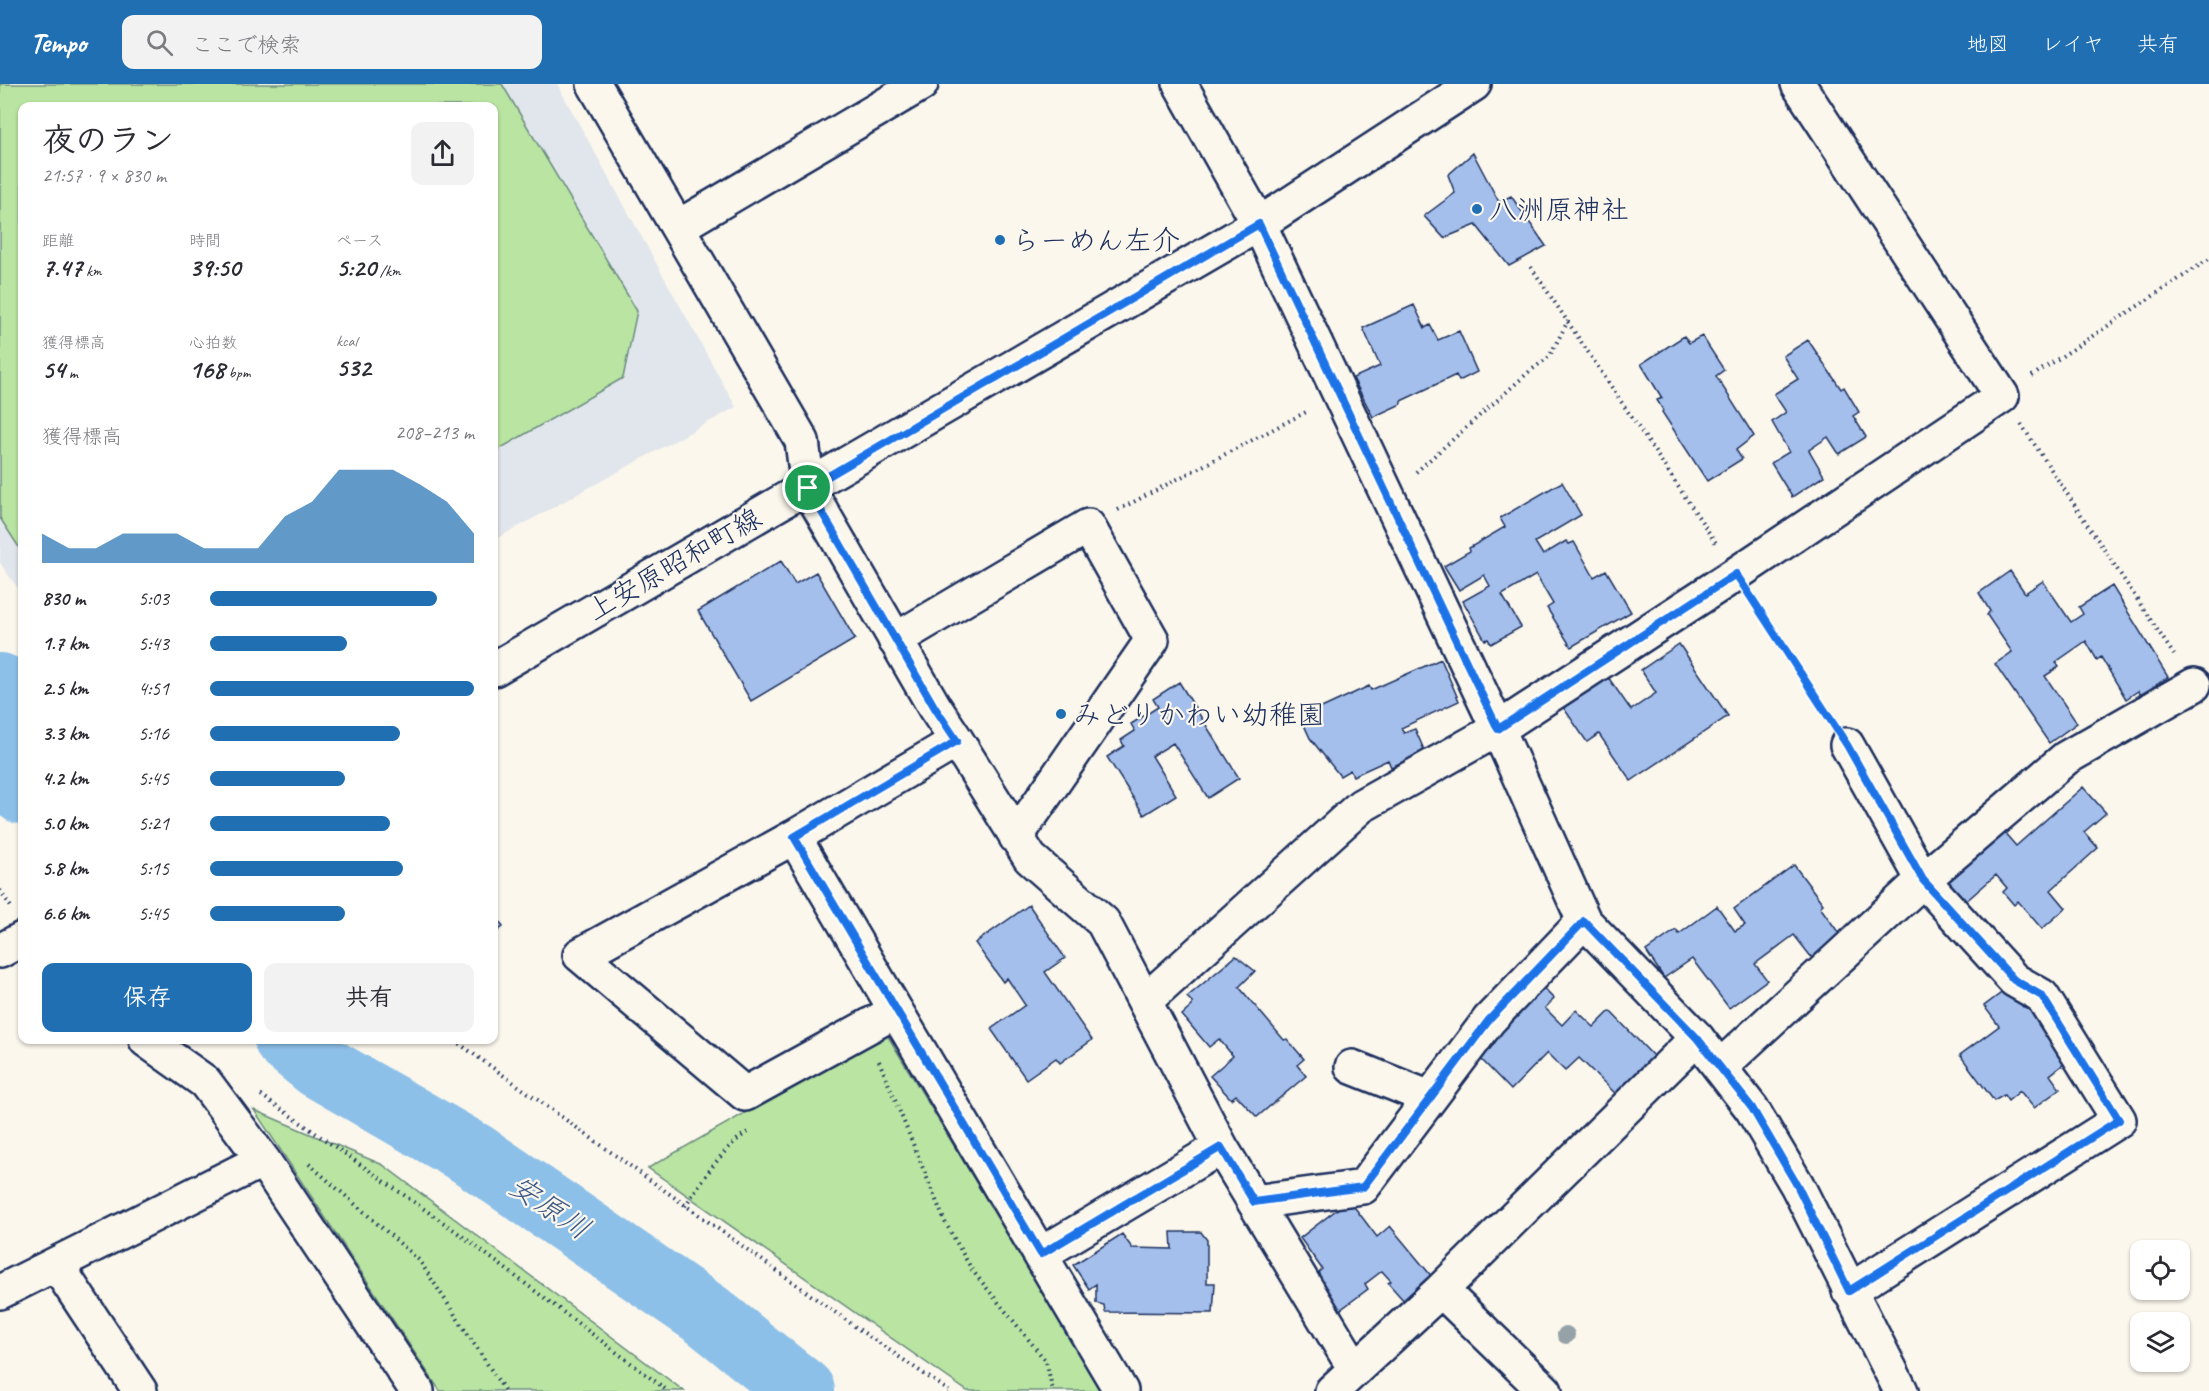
<!DOCTYPE html>
<html lang="ja">
<meta charset="utf-8">
<style>
body{margin:0;font-family:Caveat,"Klee One",sans-serif;background:#f2f2f3;color:#2b2b33;height:100vh;display:flex;flex-direction:column;font-size:22px;white-space:nowrap}
*{box-sizing:border-box;margin:0}
p{font-size:20px;color:#7c7c81}
.icon{flex:none;width:33px;height:33px;fill:none;stroke:currentColor;stroke-width:2;stroke-linecap:round;stroke-linejoin:round}
.map{position:relative;flex:1;overflow:hidden}
.panel{position:absolute;left:18px;top:18px;width:480px;height:942px;display:flex;flex-direction:column;background:#fff;border-radius:12px;box-shadow:0 2px 4px #0004}
.panel>*{flex:none}
.tools{position:absolute;left:2130px;top:1156px;display:grid;gap:12px}
.tools a{display:grid;place-items:center;width:60px;height:60px;border-radius:12px;background:#fff;box-shadow:0 2px 4px #0004;font-size:30px}
.pin{position:absolute;display:grid;place-items:center;width:51px;height:51px;color:#fff;margin:-26px;border:3px solid #fff;border-radius:50%;box-shadow:0 2px 6px #0007}
.round{display:grid;place-items:center;flex:none;width:63px;height:63px;border-radius:12px;background:#f2f2f3}
.summary{display:flex;align-items:center;justify-content:space-between;height:102px;padding:0 24px}
h1{font-size:33px;font-weight:700;line-height:45px}
.metrics{display:grid;grid-template-columns:repeat(3,1fr);gap:9px;height:102px;padding:6px 24px}
.metrics div{display:grid;align-content:center}
.metrics b{font-size:26px;font-weight:700}
.metrics small{font-size:16px;font-weight:400}
.metrics p{font-size:16px}
.chart{height:168px;padding:12px 24px}
.chart p{display:flex;justify-content:space-between}
.chart svg{width:100%;height:108px;margin-top:6px;fill:#1f6fb2;opacity:.7}
.primary-button{display:flex;gap:12px;margin-top:auto;padding:12px 24px}
.primary-button a{flex:1;height:69px;border-radius:12px;background:#1f6fb2;color:#fff;font-size:24px;font-weight:700;line-height:69px;text-align:center}
.primary-button a+a{background:#f2f2f3;color:#2b2b33}
ul{padding:0 24px;list-style:none;font-size:20px}
li{display:grid;grid-template-columns:96px 72px 1fr;align-items:center;height:45px}
li i{height:15px;border-radius:8px;background:#1f6fb2}
header{display:flex;align-items:center;gap:36px;box-sizing:border-box;height:84px;padding:0 30px;background:#1f6fb2;color:#fff}
header strong{font-size:28px}
nav{display:flex;gap:33px;margin-inline-start:auto;font-size:21px}
.search{width:420px;height:54px;background:#f2f2f3;display:flex;align-items:center;gap:15px;box-sizing:border-box;padding:0 21px;border-radius:12px;color:#7c7c81;font-size:22px}
.map>svg:first-child{display:block}
.built{fill:#e1e6ec}
.green{fill:#b9e4a1;stroke:#6a8a80;stroke-width:1.5}
.lines{fill:none;stroke-linecap:round;stroke-linejoin:round}
.river{stroke:#8dc0e9;stroke-width:66}
.building{fill:#a4bfeb;stroke:#1b2f5e;stroke-width:1.5}
.street-casing{stroke:#1b2f5e;stroke-width:38}
.secondary-casing{stroke:#1b2f5e;stroke-width:38}
.path{stroke:#1b2f5e;stroke-width:4;stroke-dasharray:1.5 4.5;stroke-linecap:butt}
.street{stroke:#fbf7ec;stroke-width:33}
.secondary{stroke:#fbf7ec;stroke-width:33}
.tree{fill:#95a2a7}
.route-casing{stroke:#fff;stroke-width:12}
.route{stroke:#1a73e8;stroke-width:8}
.poi-dot{fill:#1f6fb2;stroke:#fbf7ec;stroke-width:2}
.labels{text-anchor:middle;dominant-baseline:central;stroke-width:4.5;stroke-linejoin:round;paint-order:stroke}
.poi-label{font-size:28px;fill:#1b2f5e;stroke:#fbf7ec;text-anchor:start}
.street-label{font-size:28px;fill:#1b2f5e;stroke:#fbf7ec}
.water-label{font-size:30px;font-style:italic;fill:#3d5a88;stroke:#fbf7ec}
</style>
<header>
<strong>Tempo</strong>
<div class="search"><svg class="icon" aria-label="search" viewBox="0 0 24 24"><circle cx="10" cy="10" r="6"/><path d="M15 15l6 6"/></svg>ここで検索</div>
<nav><a>地図</a><a>レイヤ</a><a>共有</a></nav>
</header>
<div class="map">
<svg width="2209" height="1307" viewBox="0 0 2209 1307">
<rect width="100%" height="100%" fill="#fbf7ec"/>
<filter id="ink" filterUnits="userSpaceOnUse"><feTurbulence type="fractalNoise" baseFrequency=".0167" numOctaves="2"/><feDisplacementMap in="SourceGraphic" scale="12" xChannelSelector="R" yChannelSelector="G"/><feConvolveMatrix kernelMatrix="1 2 1 2 8 2 1 2 1" color-interpolation-filters="sRGB"/></filter>
<g filter="url(#ink)">
<path class="built" d="M0,0H557L736,323L494,456V22H22V510L0,479Z"/>
<path class="green" d="M0,0H502L637,227L623,294L494,368V22H22V468L0,434Z
M886,949L1102,1307H967L648,1084Z
M254,1026L383,1081L684,1307H440Z"/>
<g class="lines">
<path class="river" d="M0,602L16,631L6,687L22,707
M287,956L319,982L472,1070L707,1231L802,1307"/>
</g>
<path class="building" d="M1473,69L1499,118L1511,112L1546,162L1509,182L1476,141L1444,154L1424,132L1455,109L1448,91Z
M1414,221L1425,244L1430,241L1438,256L1459,247L1477,288L1459,297L1456,291L1401,317V320L1373,333L1353,294L1380,282L1363,244Z
M1684,252L1689,259L1702,252L1724,286L1716,292L1754,352L1736,366L1742,375L1707,397L1662,328L1663,326L1657,316L1662,314L1641,280Z
M1808,256L1841,305L1844,303L1859,328L1853,332L1866,353L1839,370L1828,353L1809,366L1824,392L1792,413L1771,379L1789,368L1772,338L1786,328L1774,310L1798,295L1783,272Z
M1562,398L1581,431L1535,458L1543,471L1566,457L1569,460L1574,458L1594,493L1606,486L1631,528L1571,563L1547,524L1553,520L1536,491L1502,511L1521,543L1491,560L1488,555L1485,556L1463,517L1490,502L1484,491L1459,506L1444,482L1470,467L1469,464L1505,443L1500,434Z
M1562,398L1581,431L1535,458L1543,471L1566,457L1569,460L1574,458L1594,493L1606,486L1631,528L1571,563L1547,524L1553,520L1536,491L1502,511L1521,543L1491,560L1488,555L1485,556L1463,517L1490,502L1484,491L1459,506L1444,482L1470,467L1469,464L1505,443L1500,434Z
M781,477L795,500L816,488L855,555L751,617L698,527Z
M2010,487L2025,509L2043,497L2071,538L2083,530L2079,523L2112,502L2168,593L2141,611L2138,607L2126,615L2101,573L2097,576L2086,557L2056,578L2059,583L2045,592L2077,639L2049,659L1995,580L2012,568L1987,531L1990,527L1979,509Z
M1679,560L1728,632L1631,697L1599,650L1587,658L1563,623L1608,593L1631,626L1656,609L1641,586Z
M1441,575L1459,617L1401,644L1404,649L1415,645L1425,668L1391,683L1388,676L1353,692L1350,686L1340,692L1310,654L1304,641L1315,635L1313,628L1369,602L1371,606Z
M1179,598L1239,694L1208,714L1173,659L1152,672L1176,711L1144,731L1107,673L1124,662L1121,656L1135,647L1131,640L1158,623L1153,615Z
M2083,703L2106,729L2084,748L2098,764L2051,806L2066,824L2042,845L2018,817L2014,821L2003,808L2007,804L1996,791L1964,819L1946,797L2003,747L2016,762Z
M1794,781L1823,820L1820,823L1841,852L1812,874L1794,851L1755,880L1767,896L1729,924L1692,875L1664,894L1646,867L1676,846L1679,850L1717,822L1735,847L1745,841L1734,825Z
M1029,821L1065,874L1045,888L1092,956L1060,979L1056,974L1026,995L991,945L1025,921L1007,894L1003,898L975,859Z
M494,827L503,843L494,849Z
M1236,872L1255,887L1239,903L1284,956L1287,955L1304,975L1297,981L1306,992L1257,1033L1236,1011L1231,1015L1210,992L1233,972L1219,955L1209,963L1182,931L1192,922V918L1187,913Z
M1540,901L1554,915L1545,924L1562,941L1576,926L1594,943L1610,927L1657,976L1619,1013L1579,974L1565,987L1547,969L1511,1006L1477,971Z
M2008,904L2023,923L2030,918L2070,975L2050,991L2060,1005L2034,1024L2020,1007L2008,1017L2004,1011L1994,1017L1960,971L1999,942L1984,922Z
M1349,1116L1377,1153L1390,1142L1433,1194L1405,1218L1388,1199L1391,1197L1382,1187L1365,1200L1368,1205L1336,1229L1312,1194L1322,1185L1300,1154Z
M1171,1148H1201L1207,1156V1199H1215L1213,1229L1105,1228L1104,1221L1096,1219V1200L1089,1205L1073,1181L1122,1150L1132,1164L1172,1165Z"/>
<g class="lines">
<defs>
<path id="street" d="M594,0L802,357L808,404L935,624L957,657L794,753L580,871L745,1010L896,927L1121,1307
M678,143L921,0
M895,556L1088,442L1152,556L1016,753
M957,657L1030,774L1103,838L1221,1063L1355,1285
M1847,661L1923,796L2066,674L2194,601
M794,753L896,927
M1145,917L1361,722L1498,645L1736,490L2002,312L1798,0
M146,956L205,998L263,1076L417,1307
M1352,983L1430,1014
M1720,983L1923,796L2014,896L2042,912L2119,1036L1849,1207
M1254,1118L1363,1103L1489,936L1584,837
M1041,1170L1221,1063
M56,1180L140,1307
M1441,1206L1545,1307
M0,1208L263,1076
M1332,1307L1441,1206L1697,954"/>
<path id="secondary" d="M1474,0L1259,140L1498,645L1584,837L1697,954L1752,1025L1797,1101L1901,1307
M494,585L1259,140L1180,0
M0,867L22,855"/>
</defs>
<use href="#street" class="street-casing"/>
<use href="#secondary" class="secondary-casing"/>
<path class="path" d="M1531,183L1718,462
M2032,292L2209,175
M2021,340L2174,571
M1416,388L1530,287L1549,273L1568,237
M1118,426L1308,327
M1755,518L1829,633
M0,806L11,823
M454,956L857,1244L949,1307
M879,977L945,1138L972,1186L1046,1277L1053,1307
M261,1011L454,1146L668,1307
M309,1080L419,1176L505,1307
M685,1122C703,1096 723,1062 751,1046"/>
<use href="#street" class="street"/>
<use href="#secondary" class="secondary"/>
</g>
<circle class="tree" cx="1566" cy="1251" r="9"/>
</g>
<g class="lines" filter="url(#ink)">
<defs>
<path id="route" d="M1259,140L1498,645L1736,490L1847,661L1923,796L2014,896L2042,912L2119,1036L1849,1207L1797,1101L1752,1024L1697,954L1584,837L1489,936L1363,1103L1254,1118L1221,1063L1041,1170L794,753L957,657L935,624L808,404Z"/>
</defs>
<use href="#route" class="route-casing"/>
<use href="#route" class="route"/>
</g>
<g class="poi-dot">
<circle cx="1477" cy="125" r="6"/>
<circle cx="1000" cy="156" r="6"/>
<circle cx="1061" cy="630" r="6"/>
</g>
<g class="labels">
<g class="poi-label">
<text x="1489" y="125">八洲原神社</text>
<text x="1012" y="156">らーめん左介</text>
<text x="1073" y="630">みどりかわい幼稚園</text>
</g>
<g class="street-label">
<text transform="translate(674 480) rotate(-30)">上安原昭和町線</text>
</g>
<g class="water-label">
<text transform="translate(550 1123) rotate(34)">安原川</text>
</g>
</g>
</svg>
<div class="tools">
<a><svg class="icon" aria-label="locate" viewBox="0 0 24 24"><circle cx="12" cy="12" r="6"/><path d="M12 2v4M12 18v4M2 12h4M18 12h4"/></svg></a>
<a><svg class="icon" aria-label="layers" viewBox="0 0 24 24"><path d="M12 4l9 5-9 5-9-5zM3 14l9 5 9-5"/></svg></a>
</div>
<div class="pin" style="left:808px;top:404px;background:#1e9e55"><svg class="icon" aria-label="arrive" viewBox="0 0 24 24"><path d="M6 21V4h12l-3 4 3 4H6"/></svg></div>
<section class="panel">
<div class="summary"><div><h1>夜のラン</h1><p>21:57 · 9 × 830 m</p></div><a class="round"><svg class="icon" aria-label="share" viewBox="0 0 24 24"><path d="M12 15V3M7 8l5-5 5 5M5 13v7h14v-7"/></svg></a></div>
<div class="metrics">
<div><p>距離</p><b>7.47<small> km</small></b></div>
<div><p>時間</p><b>39:50</b></div>
<div><p>ペース</p><b>5:20<small> /km</small></b></div>
</div>
<div class="metrics">
<div><p>獲得標高</p><b>54<small> m</small></b></div>
<div><p>心拍数</p><b>168<small> bpm</small></b></div>
<div><p>kcal</p><b>532</b></div>
</div>
<div class="chart"><p><span>獲得標高</span>208–213 m</p>
<svg viewBox="0 0 160 44" preserveAspectRatio="none"><path d="M0 44V32L10 38L20 38L30 32L40 32L50 32L60 38L70 38L80 38L90 25L100 19L110 6L120 6L130 6L140 12L150 19L160 32V44z"/></svg>
</div>
<ul>
<li><b>830 m</b>5:03<i style="width:86%"></i></li>
<li><b>1.7 km</b>5:43<i style="width:52%"></i></li>
<li><b>2.5 km</b>4:51<i style="width:100%"></i></li>
<li><b>3.3 km</b>5:16<i style="width:72%"></i></li>
<li><b>4.2 km</b>5:45<i style="width:51%"></i></li>
<li><b>5.0 km</b>5:21<i style="width:68%"></i></li>
<li><b>5.8 km</b>5:15<i style="width:73%"></i></li>
<li><b>6.6 km</b>5:45<i style="width:51%"></i></li>
</ul>
<div class="primary-button"><a>保存</a><a>共有</a></div>
</section>
</div>
